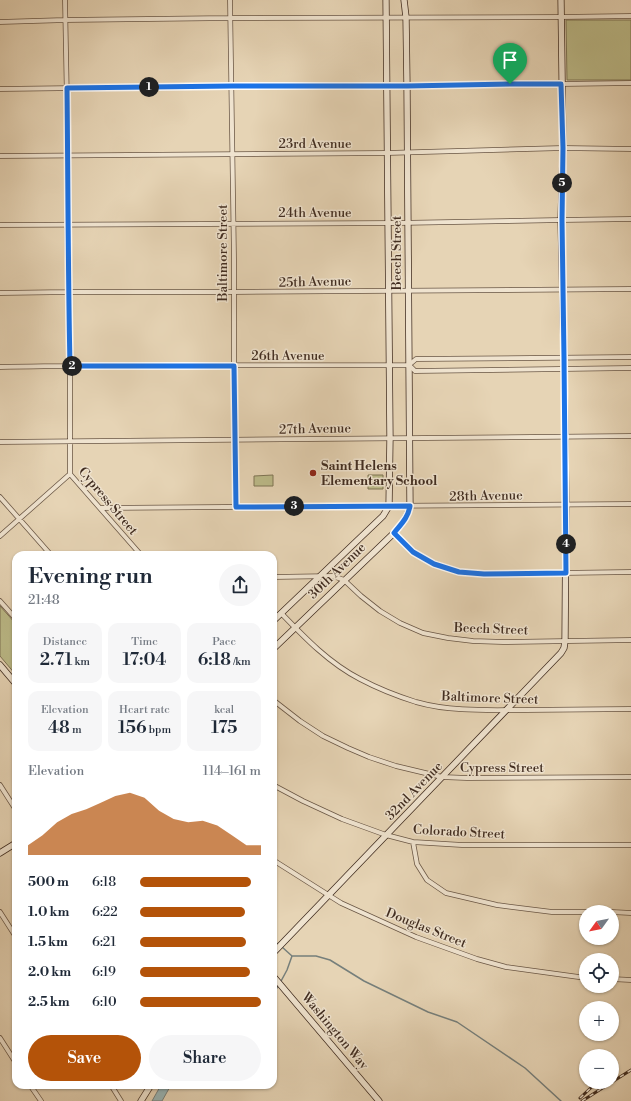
<!DOCTYPE html>
<meta charset="utf-8">
<style>
body{margin:0;font-family:"Libre Bodoni",serif;background:#f6f6f7;color:#1f2937;height:100vh;display:flex;flex-direction:column;font-size:15px;white-space:nowrap}
*{box-sizing:border-box;margin:0}
p{font-size:13px;color:#747a83}
.icon{flex:none;width:22px;height:22px;fill:none;stroke:currentColor;stroke-width:2;stroke-linecap:round;stroke-linejoin:round}
.map{position:relative;flex:1;overflow:hidden}
.drawer{position:absolute;left:12px;top:551px;width:265px;height:538px;display:flex;flex-direction:column;background:#fff;border-radius:12px;box-shadow:0 1px 3px #0004}
.drawer>*{flex:none}
.needle{width:26px;rotate:237deg}
.controls{position:absolute;left:579px;top:905px;display:grid;gap:8px}
.controls a{display:grid;place-items:center;width:40px;height:40px;border-radius:50%;background:#fff;box-shadow:0 1px 3px #0004;font-size:20px}
.pin{position:absolute;display:grid;place-items:center;width:34px;height:34px;color:#fff;margin:-41px -17px;border-radius:50% 50% 50% 0;rotate:-45deg;box-shadow:0 0 4px #0007}
.pin .icon{rotate:45deg}
.km{position:absolute;width:20px;height:20px;margin:-10px;border-radius:50%;background:#222;color:#fff;font-size:11px;line-height:20px;text-align:center}
.round{display:grid;place-items:center;flex:none;width:42px;height:42px;border-radius:21px;background:#f6f6f7}
.head{display:flex;align-items:center;justify-content:space-between;height:68px;padding:0 16px}
h1{font-size:22px;font-weight:600;line-height:30px}
.stats{display:grid;grid-template-columns:repeat(3,1fr);gap:6px;height:68px;padding:4px 16px}
.stats div{display:grid;align-content:center;border-radius:10px;background:#f6f6f7;text-align:center}
.stats b{font-size:17px;font-weight:600}
.stats small{font-size:11px;font-weight:400}
.stats p{font-size:11px}
.chart{height:112px;padding:8px 16px}
.chart p{display:flex;justify-content:space-between}
.chart svg{width:100%;height:72px;margin-top:4px;fill:#b45309;opacity:.7}
.action{display:flex;gap:8px;margin-top:auto;padding:8px 16px}
.action a{flex:1;height:46px;border-radius:24px;background:#b45309;color:#fff;font-size:16px;font-weight:600;line-height:46px;text-align:center}
.action a+a{background:#f6f6f7;color:#1f2937}
ul{padding:0 16px;list-style:none;font-size:13px}
li{display:grid;grid-template-columns:64px 48px 1fr;align-items:center;height:30px}
li i{height:10px;border-radius:5px;background:#b45309}
.map>svg:first-child{display:block}
.green{fill:#bcbb89;stroke:#7e7455}
.water{fill:#99b6b7;stroke:#767f7b}
.lines{fill:none;stroke-linecap:round;stroke-linejoin:round}
.stream{stroke:#767f7b;stroke-width:1.5}
.street-casing{stroke:#6a5746;stroke-width:5.5}
.secondary-casing{stroke:#412d21;stroke-width:7}
.street{stroke:#efe3cf;stroke-width:4}
.secondary{stroke:#efe3cf;stroke-width:5.5}
.rail-casing{stroke:#412d21;stroke-width:3}
.rail{stroke:#efe3cf;stroke-width:1.5;stroke-dasharray:4.5;stroke-linecap:butt}
.route-casing{stroke:#fff;stroke-width:8}
.route{stroke:#1a73e8;stroke-width:5}
.poi-dot{fill:#8f2418;stroke:#efe3cf;stroke-width:1.5}
.labels{text-anchor:middle;dominant-baseline:central;stroke-width:3;stroke-linejoin:round;paint-order:stroke}
.street-label{font-size:13px;fill:#412d21;stroke:#efe3cf}
.poi-label{font-size:13px;font-weight:bold;fill:#412d21;stroke:#efe3cf;text-anchor:start}
</style>
<div class="map">
<svg width="631" height="1101" viewBox="0 0 631 1101">
<rect width="100%" height="100%" fill="#e6d4b5"/>
<filter id="stains"><feTurbulence type="fractalNoise" baseFrequency=".005" numOctaves="4"/><feColorMatrix values="0 0 0 0 .2 0 0 0 0 .09 0 0 0 0 .02 0 0 0 .5 -.17"/></filter>
<radialGradient id="worn" r=".72"><stop offset=".6" stop-color="#630" stop-opacity="0"/><stop offset="1" stop-color="#630" stop-opacity=".3"/></radialGradient>
<path class="green" d="M566,20H631V80H567Z
M273,475V486H254V476Z
M368,475H383V489H368Z
M0,606L16,624V675L0,656Z"/>
<path class="water" d="M161,1085H171L162,1101H152Z"/>
<g class="lines">
<path class="stream" d="M273,940L279,945
M282,947L292,956H316L330,960L364,981L428,1012L457,1022L525,1068L561,1101
M280,983L287,970L292,956
M274,993L278,986"/>
<defs>
<path id="street" d="M65,0L68,155L67,224L70,366V474L141,555
M230,0L234,259V406L236,507
M0,22L65,20L230,18L561,17L631,16
M0,89L232,86H407L631,83
M0,156L387,153L563,148L631,149
M0,225L398,223L561,220L631,219
M0,293L68,292H233L631,289
M409,365L415,371L631,368
M0,367C136,364 272,366 409,365L416,359L631,357
M0,442L631,436
M0,497L51,555
M101,508L631,504
M394,533L413,552L434,563L459,572L484,574L631,572
M0,536L70,474
M273,577L333,576L344,580L361,596L380,611L400,623L423,633L448,638L473,641L503,642L631,640
M0,601L16,619
M281,613C305,638 329,663 360,679C377,688 397,696 416,702C451,712 489,710 525,710C560,710 596,709 631,709
M273,700L300,721L323,736L348,748L369,757L396,766L442,777L467,778L631,777
M0,785L16,810
M273,785L303,801L342,819L386,835L413,842L462,845H631
M413,842L417,864L427,880L446,893L497,905L552,912H603
M273,860L341,903L416,937L477,959L506,967L586,978
M0,912L16,937
M612,912L631,913
M612,979L631,980
M0,1038L16,1063
M30,1085L41,1101
M111,1085L121,1101"/>
<path id="secondary" d="M273,621L383,516L389,506L390,438L386,0
M273,649L394,533C402,524 407,518 410,506L407,86L406,17L404,0
M0,665L16,684
M0,853L16,843
M273,953L561,653L564,648L565,641L566,505L564,357L561,220L563,148L561,0
M273,976L379,1101
M141,1101L151,1085"/>
</defs>
<use href="#street" class="street-casing"/>
<use href="#secondary" class="secondary-casing"/>
<use href="#street" class="street"/>
<use href="#secondary" class="secondary"/>
<defs>
<path id="rail" d="M580,1098L597,1082
M582,1101L631,1070"/>
</defs>
<use href="#rail" class="rail-casing"/>
<use href="#rail" class="rail"/>
</g>
<g class="lines">
<defs>
<path id="route" d="M510,84H561L563,148L562,220L564,357L566,573L484,574L459,572L434,564L413,552L394,533C401,524 408,518 410,506L236,507L234,366H70C68,273 68,181 67,88L232,86H407Z"/>
</defs>
<use href="#route" class="route-casing"/>
<use href="#route" class="route"/>
</g>
<circle class="poi-dot" cx="313" cy="473" r="4"/>
<g class="labels">
<g class="street-label">
<text x="315" y="144">23rd Avenue</text>
<text x="315" y="213">24th Avenue</text>
<text transform="translate(223 253) rotate(-90)">Baltimore Street</text>
<text transform="translate(397 253) rotate(-90)">Beech Street</text>
<text transform="translate(315 282) rotate(-1)">25th Avenue</text>
<text x="288" y="356">26th Avenue</text>
<text transform="translate(315 429) rotate(-1)">27th Avenue</text>
<text transform="translate(486 496) rotate(-1)">28th Avenue</text>
<text transform="translate(108 501) rotate(50)">Cypress Street</text>
<text transform="translate(337 571) rotate(-44)">30th Avenue</text>
<text transform="translate(491 629) rotate(2)">Beech Street</text>
<text transform="translate(490 698) rotate(2)">Baltimore Street</text>
<text x="502" y="768">Cypress Street</text>
<text transform="translate(414 791) rotate(-46)">32nd Avenue</text>
<text transform="translate(459 832) rotate(3)">Colorado Street</text>
<text transform="translate(426 928) rotate(22)">Douglas Street</text>
<text transform="translate(335 1031) rotate(50)">Washington Way</text>
</g>
<g class="poi-label">
<text x="321" y="466">Saint Helens<tspan x="321" dy="15">Elementary School</tspan></text>
</g>
</g>
<rect width="100%" height="100%" filter="url(#stains)"/>
<rect width="100%" height="100%" fill="url(#worn)"/>
</svg>
<div class="controls">
<a><svg class="needle" viewBox="-14 -14 28 28"><path d="M0-13l5 13h-10z" fill="#e53935"/><path d="M0 13l5-13h-10z" fill="#747a83"/></svg></a>
<a><svg class="icon" aria-label="locate" viewBox="0 0 24 24"><circle cx="12" cy="12" r="6"/><path d="M12 2v4M12 18v4M2 12h4M18 12h4"/></svg></a>
<a>+</a>
<a>−</a>
</div>
<div class="pin" style="left:510px;top:84px;background:#1e9e55"><svg class="icon" aria-label="arrive" viewBox="0 0 24 24"><path d="M6 21V4h12l-3 4 3 4H6"/></svg></div>
<b class="km" style="left:149px;top:87px">1</b>
<b class="km" style="left:72px;top:366px">2</b>
<b class="km" style="left:294px;top:506px">3</b>
<b class="km" style="left:566px;top:544px">4</b>
<b class="km" style="left:562px;top:183px">5</b>
<section class="drawer">
<div class="head"><div><h1>Evening run</h1><p>21:48</p></div><a class="round"><svg class="icon" aria-label="share" viewBox="0 0 24 24"><path d="M12 15V3M7 8l5-5 5 5M5 13v7h14v-7"/></svg></a></div>
<div class="stats">
<div><p>Distance</p><b>2.71<small> km</small></b></div>
<div><p>Time</p><b>17:04</b></div>
<div><p>Pace</p><b>6:18<small> /km</small></b></div>
</div>
<div class="stats">
<div><p>Elevation</p><b>48<small> m</small></b></div>
<div><p>Heart rate</p><b>156<small> bpm</small></b></div>
<div><p>kcal</p><b>175</b></div>
</div>
<div class="chart"><p><span>Elevation</span>114–161 m</p>
<svg viewBox="0 0 160 44" preserveAspectRatio="none"><path d="M0 44V38L10 32L20 24L30 19L40 16L50 12L60 8L70 6L80 9L90 17L100 22L110 24L120 23L130 26L140 32L150 38L160 38V44z"/></svg>
</div>
<ul>
<li><b>500 m</b>6:18<i style="width:92%"></i></li>
<li><b>1.0 km</b>6:22<i style="width:87%"></i></li>
<li><b>1.5 km</b>6:21<i style="width:88%"></i></li>
<li><b>2.0 km</b>6:19<i style="width:91%"></i></li>
<li><b>2.5 km</b>6:10<i style="width:100%"></i></li>
</ul>
<div class="action"><a>Save</a><a>Share</a></div>
</section>
</div>
